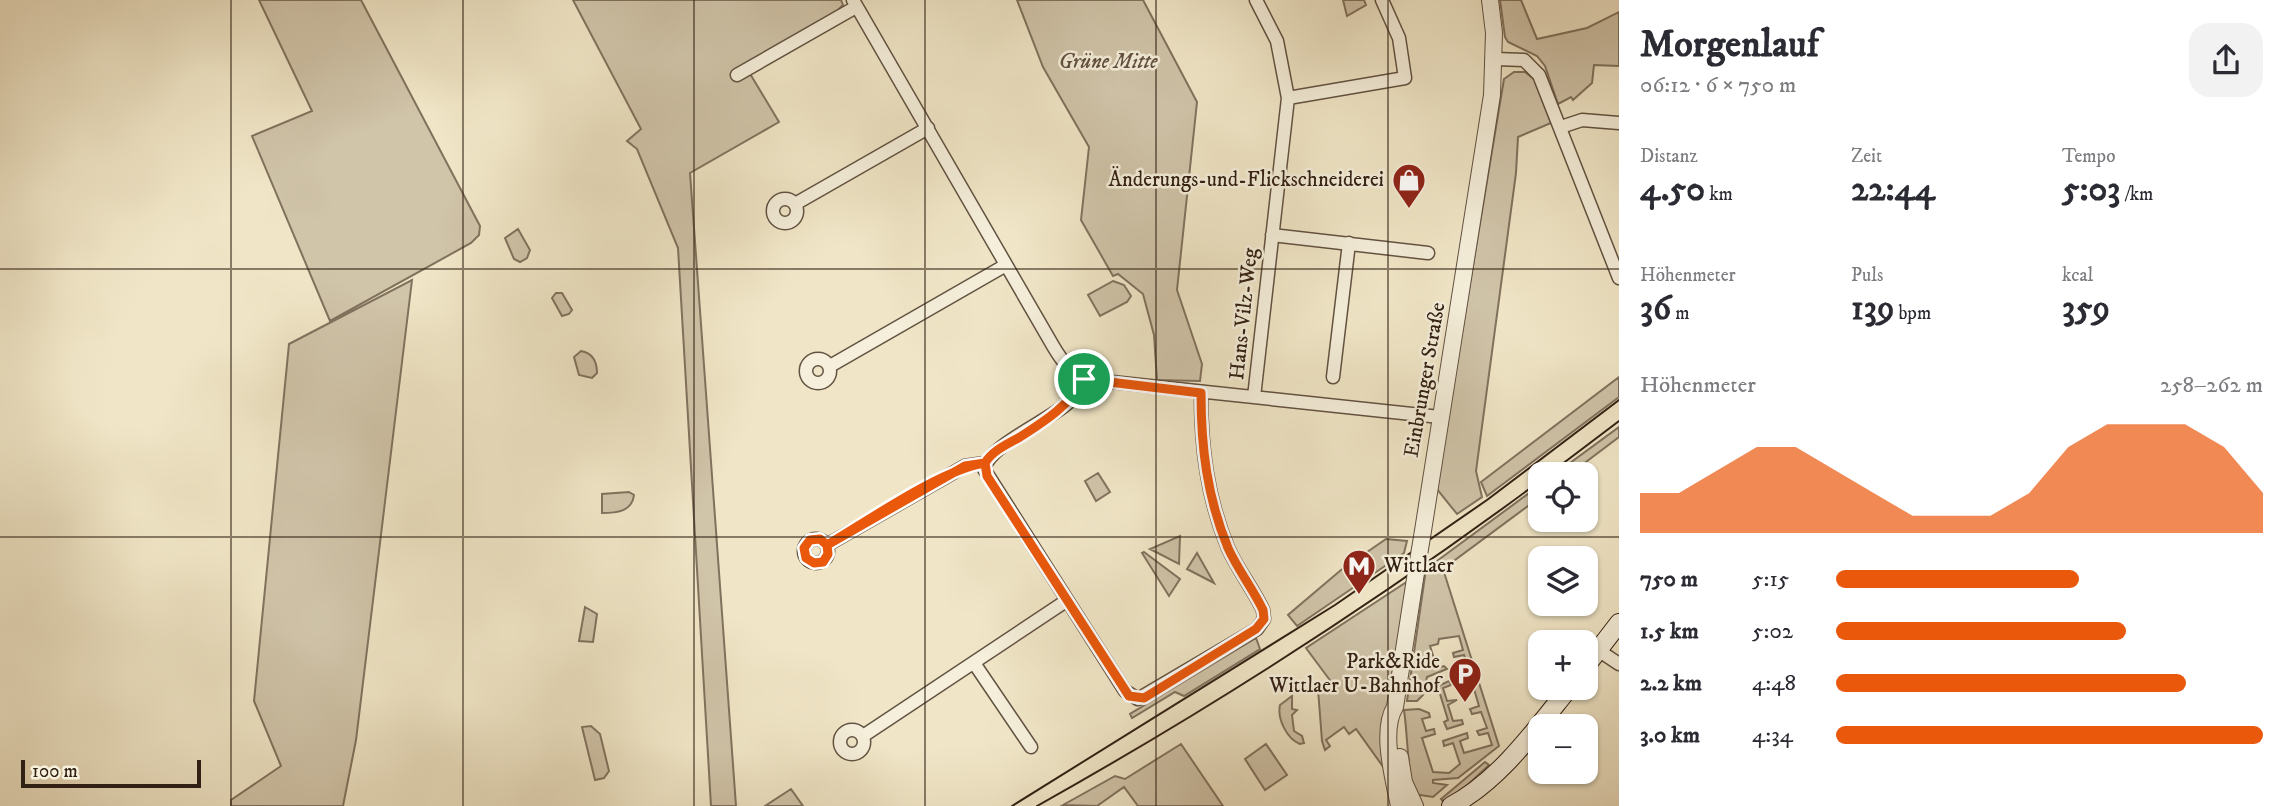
<!DOCTYPE html>
<html lang="de">
<meta charset="utf-8">
<style>
body{margin:0;font-family:"IM FELL DW Pica",serif;background:#f2f2f3;color:#2b2b33;height:100vh;display:flex;flex-direction:column;font-size:26px;white-space:nowrap}
*{box-sizing:border-box;margin:0}
p{font-size:23px;color:#7c7c81}
.icon{flex:none;width:38px;height:38px;fill:none;stroke:currentColor;stroke-width:2;stroke-linecap:round;stroke-linejoin:round}
.map{position:relative;flex:1;overflow:hidden}
.side{display:flex;flex-direction:column;background:#fff;width:665px}
.side>*{flex:none}
.buttons{position:absolute;left:1528px;top:462px;display:grid;gap:14px}
.buttons a{display:grid;place-items:center;width:70px;height:70px;border-radius:14px;background:#fff;box-shadow:0 2px 5px #0004;font-size:35px}
.scale{position:absolute;left:21px;bottom:18px;width:180px;box-sizing:border-box;padding-left:7px;border:4px solid #322014;border-top:0;font-size:19px;line-height:24px;white-space:nowrap;color:#322014;-webkit-text-stroke:5px #f5efdb;paint-order:stroke}
.pin{position:absolute;display:grid;place-items:center;width:60px;height:60px;color:#fff;margin:-30px;border:4px solid #fff;border-radius:50%;box-shadow:0 2px 7px #0007}
.round{display:grid;place-items:center;flex:none;width:74px;height:74px;border-radius:21px;background:#f2f2f3}
.headline{display:flex;align-items:center;justify-content:space-between;height:119px;padding:0 21px}
h1{font-size:38px;font-weight:700;line-height:52px}
.stats{display:grid;grid-template-columns:repeat(3,1fr);gap:10px;height:119px;padding:7px 21px}
.stats div{display:grid;align-content:center}
.stats b{font-size:35px;font-weight:700}
.stats small{font-size:19px;font-weight:400}
.stats p{font-size:19px}
.chart{height:196px;padding:14px 21px}
.chart p{display:flex;justify-content:space-between}
.chart svg{width:100%;height:126px;margin-top:7px;fill:#ea580c;opacity:.7}
ul{padding:0 21px;list-style:none;font-size:23px}
li{display:grid;grid-template-columns:112px 84px 1fr;align-items:center;height:52px}
li i{height:18px;border-radius:9px;background:#ea580c}
main{display:flex;flex:1;min-height:0}
.map>svg:first-child{display:block}
.green{fill:#d0c4a9;stroke:#81725e;stroke-width:2}
.lines{fill:none;stroke-linecap:round;stroke-linejoin:round}
.minor-casing{stroke:#625241;stroke-width:15}
.tertiary-casing{stroke:#625241;stroke-width:18}
.secondary-casing{stroke:#322014;stroke-width:20}
.minor{stroke:#f5efdb;stroke-width:12}
.tertiary{stroke:#f5efdb;stroke-width:16}
.secondary{stroke:#f5efdb;stroke-width:18}
.tram{stroke:#322014;stroke-width:2}
.tertiary-bridge-casing{stroke:#625241;stroke-width:18;stroke-linecap:butt}
.tertiary-bridge{stroke:#f5efdb;stroke-width:16}
.route-casing{stroke:#fff;stroke-width:14}
.route{stroke:#ea580c;stroke-width:9}
.grid{fill:none;stroke:#322014;stroke-width:2;stroke-opacity:0.55}
.labels{text-anchor:middle;dominant-baseline:central;stroke-width:5;stroke-linejoin:round;paint-order:stroke}
.park-label{font-size:21px;font-style:italic;fill:#615141;stroke:#f5efdb}
.poi-label{font-size:21px;fill:#322014;stroke:#f5efdb;text-anchor:end}
.street-label{font-size:21px;fill:#322014;stroke:#f5efdb}
</style>
<main>
<div class="map">
<svg width="1619" height="806" viewBox="0 0 1619 806">
<rect width="100%" height="100%" fill="#f0e6c7"/>
<filter id="stains"><feTurbulence type="fractalNoise" baseFrequency=".00286" numOctaves="4"/><feColorMatrix values="0 0 0 0 .2 0 0 0 0 .09 0 0 0 0 .02 0 0 0 .5 -.17"/></filter>
<radialGradient id="worn" r=".72"><stop offset=".6" stop-color="#630" stop-opacity="0"/><stop offset="1" stop-color="#630" stop-opacity=".3"/></radialGradient>
<path class="green" d="M259,0H361L480,226L479,235L471,243L330,321L252,136L312,111Z
M573,0H841L843,5L828,20L749,72L779,122L690,173L736,806H711L678,248L637,149L627,141L641,129Z
M1017,0H1143L1197,102L1177,290L1202,364L1200,381L1157,380L1154,335L1143,294L1118,274L1113,276L1081,220L1089,147L1043,67Z
M1343,0H1364L1366,5L1347,16Z
M1500,0H1521L1537,39L1587,28L1619,12V66L1594,65L1592,83L1573,100L1571,97L1558,104L1545,66L1537,56L1508,42L1505,37Z
M1514,72H1525L1535,80L1551,123L1518,137L1516,173L1476,471L1482,497L1457,514L1436,488L1504,79Z
M518,229L530,250L527,258L520,262L514,259L505,238Z
M412,280L356,740L343,806H231V800L281,766L254,701L289,344Z
M1113,281L1124,285L1131,296L1127,302L1100,316L1088,295Z
M556,293H562L572,310L569,314L562,316L552,298Z
M581,351C592,353 597,361 597,373L592,378L579,375L574,357Z
M1619,377V397L1487,496L1481,482Z
M1619,427V437L1570,474H1555Z
M1098,473L1110,492L1096,501L1085,481Z
M1540,485V497L1443,569L1499,746L1458,778L1433,780V783L1447,785L1433,797L1414,794C1407,767 1408,738 1404,710L1419,709L1429,713L1430,717L1422,719L1426,731L1434,729L1435,734L1422,738L1433,772L1449,773L1460,764L1453,743L1444,746L1443,741L1467,733L1468,738L1460,741L1464,753L1492,745L1488,733L1479,735L1477,731L1487,728L1481,712L1472,714L1470,709L1479,706L1474,689L1465,691L1464,687L1473,684L1469,673L1460,675L1458,671L1468,668L1464,655L1454,657L1453,653L1463,650L1459,636L1439,639L1438,644L1430,646L1437,668L1444,666L1447,669L1427,677L1423,695L1417,701H1407L1426,569Z
M629,492L634,495C632,512 616,513 602,513V494Z
M1180,536L1179,564L1150,549Z
M1386,539L1407,541L1404,553L1297,626L1288,615L1341,570Z
M1144,552L1180,579L1169,596L1142,553Z
M1197,553L1214,583L1187,569Z
M1408,581L1384,768L1356,729L1349,734L1344,727L1326,740L1330,746L1325,750L1322,741L1318,689L1332,683L1306,648Z
M585,607L597,614L593,642L579,641Z
M1256,638L1260,649L1184,696L1175,692L1132,718L1130,714Z
M1449,681L1451,685L1443,688L1447,701L1457,700L1448,705L1453,721L1462,720L1463,724L1447,729L1444,722L1448,720L1440,694L1434,688Z
M1292,696V709L1297,710L1292,715L1294,731L1302,736L1304,743L1300,744C1287,739 1277,719 1280,705Z
M591,726L600,734L609,771L604,778L595,780L582,727Z
M1181,744L1223,806H1138L1124,787L1097,806L1063,805L1115,776L1125,779Z
M1266,744L1287,775L1265,790L1245,759Z
M1485,762L1489,765L1446,805L1441,799Z
M791,789L803,806H765Z"/>
<g class="lines">
<defs>
<path id="minor" d="M853,0L1049,339C1058,355 1067,370 1084,379L1440,417
M1495,59L1524,60L1539,75L1619,278
M737,75L856,7
M1288,98L1405,78L1399,38L1382,0
M1561,127L1582,120L1619,123
M773 211a12 12 0 1 1 24 0a12 12 0 1 1-24 0Z
M795,204L928,128
M1272,235L1428,253
M806 371a12 12 0 1 1 24 0a12 12 0 1 1-24 0Z
M830,366L1006,265
M1333,377L1349,243
M1084,379C1080,387 1075,395 1069,402C1049,421 989,445 984,469L1125,691L1138,699L1257,629L1264,619L1263,610C1253,589 1238,570 1228,548C1207,497 1201,447 1201,393
M1254,397L1288,98L1277,41L1256,0
M804 551a12 12 0 1 1 24 0a12 12 0 1 1-24 0Z
M827,545L965,466L985,463
M1598,650L1619,664
M974,663L1031,747
M840 742a12 12 0 1 1 24 0a12 12 0 1 1-24 0Z
M863,736L1066,601"/>
<path id="tertiary" d="M1422,537L1492,95L1494,33L1490,0
M1400,757L1404,782L1415,806
M1399,806C1394,780 1380,731 1395,707L1415,579"/>
<path id="secondary" d="M1586,666L1619,623
M1451,806C1499,781 1536,729 1569,688"/>
</defs>
<use href="#minor" class="minor-casing"/>
<use href="#tertiary" class="tertiary-casing"/>
<use href="#secondary" class="secondary-casing"/>
<use href="#minor" class="minor"/>
<use href="#tertiary" class="tertiary"/>
<use href="#secondary" class="secondary"/>
<path class="tram" d="M1549,474L1619,421
M1012,806L1335,605L1487,500L1619,400
M1037,806C1212,708 1380,600 1540,481"/>
<defs>
<path id="tertiary-bridge" d="M1415,579L1422,537"/>
</defs>
<use href="#tertiary-bridge" class="tertiary-bridge-casing"/>
<use href="#tertiary-bridge" class="tertiary-bridge"/>
</g>
<g class="lines">
<defs>
<path id="route" d="M1084,379C1070,405 1045,421 1020,437C1008,444 993,450 985,463L965,466L827,545L828,554L823,562L814,563L806,558L804,548L810,540L820,539L827,545C868,521 942,469 985,463L987,476L1129,696L1144,698L1256,629L1264,619L1263,610C1253,589 1238,570 1228,548C1207,497 1201,447 1201,393L1084,379"/>
</defs>
<use href="#route" class="route-casing"/>
<use href="#route" class="route"/>
</g>
<path class="grid" d="M231,0V806M463,0V806M694,0V806M925,0V806M1156,0V806M1388,0V806M0,269H1619M0,537H1619"/>
<defs>
<symbol id="shop-pin" viewBox="-11 -11 22 30"><path d="M0 17L-7.5 6A9.5 9.5 0 1 1 7.5 6Z" fill="#8f2418" stroke="#f5efdb"/><path d="M-5-2.5h2.3a2.7 3.5 0 0 1 5.4 0H5L5.5 6h-11ZM-1.5-2.5h3a1.5 2.3 0 0 0-3 0Z" fill="#fff"/></symbol>
<symbol id="metro-pin" viewBox="-11 -11 22 30"><path d="M0 17L-7.5 6A9.5 9.5 0 1 1 7.5 6Z" fill="#8f2418" stroke="#f5efdb"/><path d="M-5.5 5V-5H-3L0 0L3-5H5.5V5H3V-.5L0 4L-3-.5V5Z" fill="#fff"/></symbol>
<symbol id="parking-pin" viewBox="-11 -11 22 30"><path d="M0 17L-7.5 6A9.5 9.5 0 1 1 7.5 6Z" fill="#8f2418" stroke="#f5efdb"/><path d="M-3.5-5.5H1a3.5 3.5 0 0 1 0 7H-1V5.5H-3.5ZM-1-3.4V-.6H.8a1.4 1.4 0 0 0 0-2.8Z" fill="#fff"/></symbol>
</defs>
<g fill-rule="evenodd">
<use href="#shop-pin" x="1390" y="161" width="38" height="52"/>
<use href="#metro-pin" x="1340" y="547" width="38" height="52"/>
<use href="#parking-pin" x="1446" y="655" width="38" height="52"/>
</g>
<g class="labels">
<g class="park-label">
<text x="1108" y="62">Grüne Mitte</text>
</g>
<g class="poi-label">
<text x="1384" y="180">Änderungs-und-Flickschneiderei</text>
<text x="1384" y="566" text-anchor="start">Wittlaer</text>
<text x="1440" y="662">Park&amp;Ride<tspan x="1440" dy="24">Wittlaer U-Bahnhof</tspan></text>
</g>
<g class="street-label">
<text transform="translate(1244 314) rotate(-84)">Hans-Vilz-Weg</text>
<text transform="translate(1425 380) rotate(-80)">Einbrunger Straße</text>
</g>
</g>
<rect width="100%" height="100%" filter="url(#stains)"/>
<rect width="100%" height="100%" fill="url(#worn)"/>
</svg>
<div class="buttons">
<a><svg class="icon" aria-label="locate" viewBox="0 0 24 24"><circle cx="12" cy="12" r="6"/><path d="M12 2v4M12 18v4M2 12h4M18 12h4"/></svg></a>
<a><svg class="icon" aria-label="layers" viewBox="0 0 24 24"><path d="M12 4l9 5-9 5-9-5zM3 14l9 5 9-5"/></svg></a>
<a>+</a>
<a>−</a>
</div>
<div class="scale">100 m</div>
<div class="pin" style="left:1084px;top:379px;background:#1e9e55"><svg class="icon" aria-label="arrive" viewBox="0 0 24 24"><path d="M6 21V4h12l-3 4 3 4H6"/></svg></div>
</div>
<section class="side">
<div class="headline"><div><h1>Morgenlauf</h1><p>06:12 · 6 × 750 m</p></div><a class="round"><svg class="icon" aria-label="share" viewBox="0 0 24 24"><path d="M12 15V3M7 8l5-5 5 5M5 13v7h14v-7"/></svg></a></div>
<div class="stats">
<div><p>Distanz</p><b>4.50<small> km</small></b></div>
<div><p>Zeit</p><b>22:44</b></div>
<div><p>Tempo</p><b>5:03<small> /km</small></b></div>
</div>
<div class="stats">
<div><p>Höhenmeter</p><b>36<small> m</small></b></div>
<div><p>Puls</p><b>139<small> bpm</small></b></div>
<div><p>kcal</p><b>359</b></div>
</div>
<div class="chart"><p><span>Höhenmeter</span>258–262 m</p>
<svg viewBox="0 0 160 44" preserveAspectRatio="none"><path d="M0 44V30L10 30L20 22L30 14L40 14L50 22L60 30L70 38L80 38L90 38L100 30L110 14L120 6L130 6L140 6L150 14L160 30V44z"/></svg>
</div>
<ul>
<li><b>750 m</b>5:15<i style="width:57%"></i></li>
<li><b>1.5 km</b>5:02<i style="width:68%"></i></li>
<li><b>2.2 km</b>4:48<i style="width:82%"></i></li>
<li><b>3.0 km</b>4:34<i style="width:100%"></i></li>
</ul>
</section>
</main>
